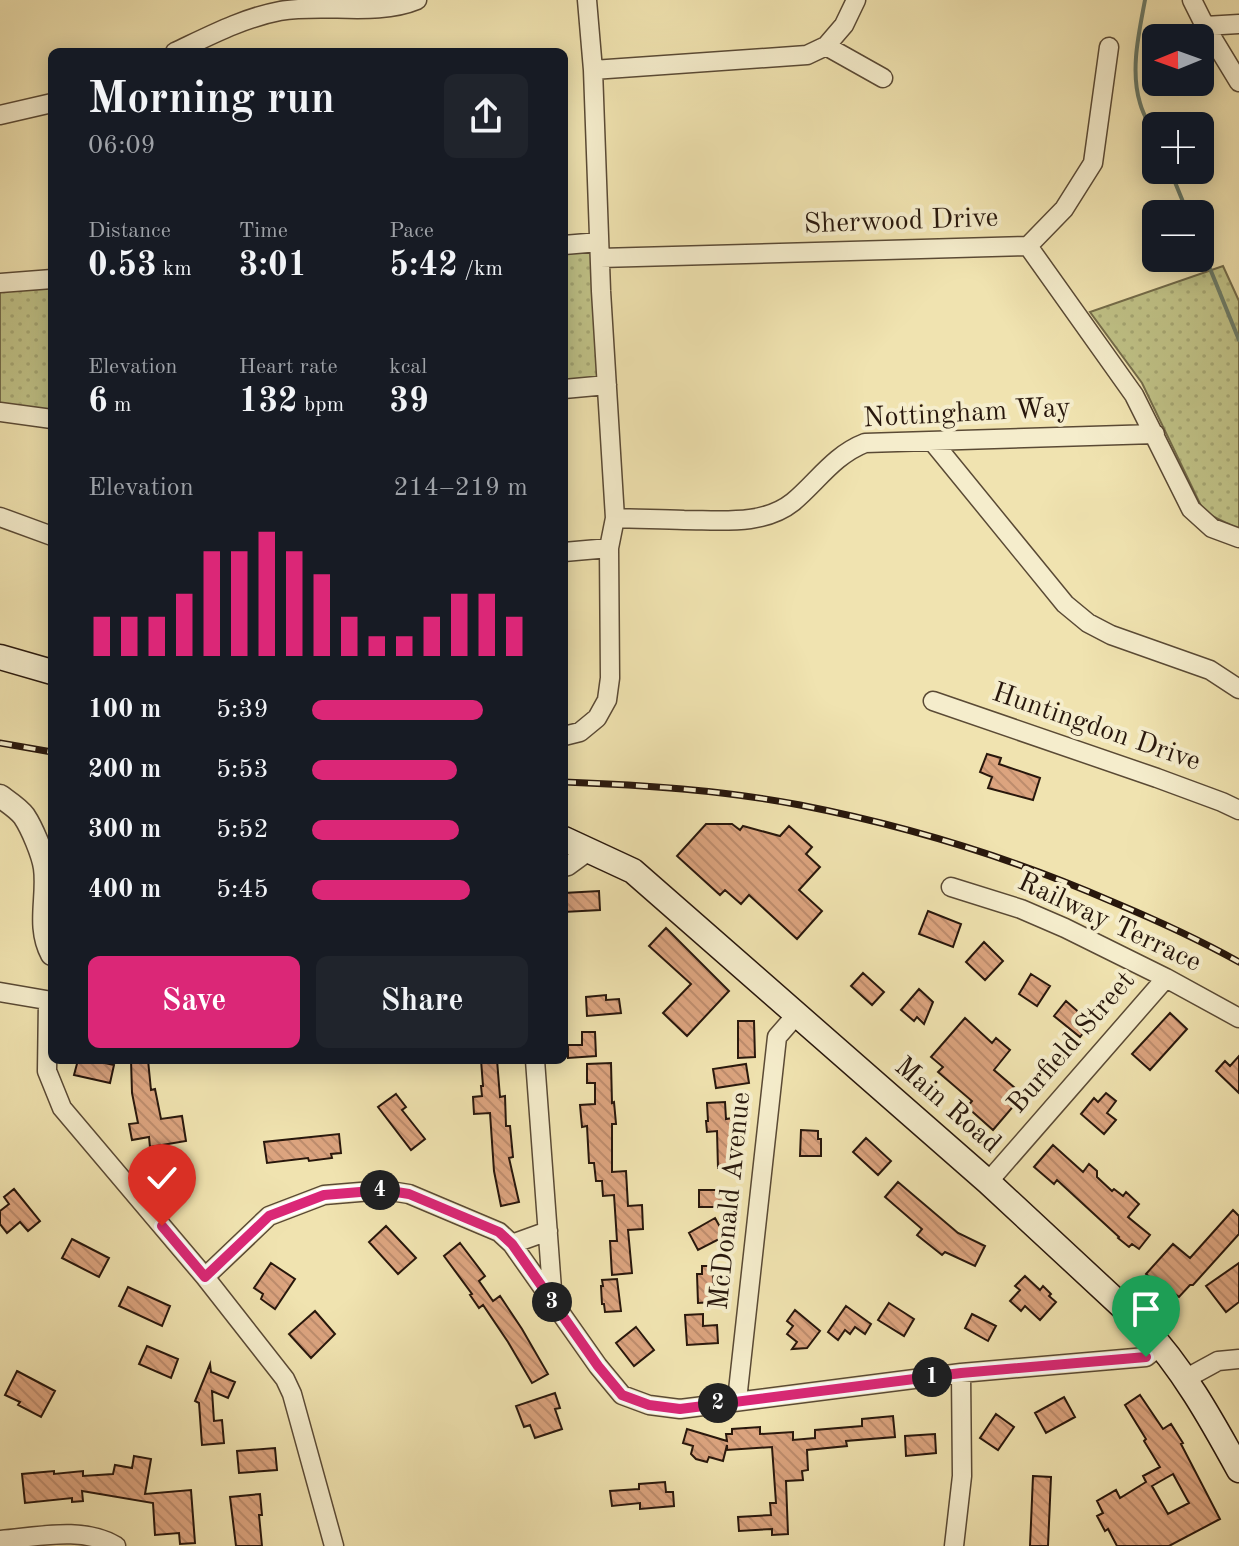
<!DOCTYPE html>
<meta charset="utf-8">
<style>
body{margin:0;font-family:"Old Standard TT",serif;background:#20242c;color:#f1f3f6;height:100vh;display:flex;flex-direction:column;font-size:30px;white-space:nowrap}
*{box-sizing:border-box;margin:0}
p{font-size:26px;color:#9ea1a6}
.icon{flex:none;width:44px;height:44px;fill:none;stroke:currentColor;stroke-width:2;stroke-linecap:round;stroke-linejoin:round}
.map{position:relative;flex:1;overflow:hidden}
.drawer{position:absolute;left:48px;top:48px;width:520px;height:1016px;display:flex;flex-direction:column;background:#171b24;border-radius:12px;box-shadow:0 4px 20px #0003}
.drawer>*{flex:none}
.needle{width:52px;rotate:269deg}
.controls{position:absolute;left:1142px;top:24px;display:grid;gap:16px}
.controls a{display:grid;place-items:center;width:72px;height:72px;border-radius:12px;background:#171b24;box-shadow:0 4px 20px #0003;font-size:40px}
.pin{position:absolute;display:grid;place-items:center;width:68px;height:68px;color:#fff;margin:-82px -34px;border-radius:50% 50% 50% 0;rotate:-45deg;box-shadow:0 0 8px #0007}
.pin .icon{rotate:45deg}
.km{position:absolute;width:40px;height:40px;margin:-20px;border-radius:50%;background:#222;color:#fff;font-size:22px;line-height:40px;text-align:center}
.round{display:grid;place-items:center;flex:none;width:84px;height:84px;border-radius:12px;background:#20242c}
.summary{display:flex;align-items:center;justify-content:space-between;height:136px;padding:0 40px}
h1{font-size:44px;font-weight:700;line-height:60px}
.figures{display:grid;grid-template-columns:repeat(3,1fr);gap:12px;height:136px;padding:8px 40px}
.figures div{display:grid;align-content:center}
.figures b{font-size:34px;font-weight:700}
.figures small{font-size:22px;font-weight:400}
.figures p{font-size:22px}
.chart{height:224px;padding:16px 40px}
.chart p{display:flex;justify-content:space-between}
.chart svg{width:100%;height:144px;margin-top:8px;stroke:#db2777;stroke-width:6}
.button{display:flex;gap:16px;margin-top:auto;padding:16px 40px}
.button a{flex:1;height:92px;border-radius:12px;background:#db2777;color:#fff;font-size:32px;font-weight:700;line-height:92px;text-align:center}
.button a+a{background:#20242c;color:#f1f3f6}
ul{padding:0 40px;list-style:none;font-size:26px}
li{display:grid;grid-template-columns:128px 96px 1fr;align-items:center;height:60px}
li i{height:20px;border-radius:10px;background:#db2777}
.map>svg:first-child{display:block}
.park{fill:url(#park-dots);stroke:#746c4a;stroke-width:2}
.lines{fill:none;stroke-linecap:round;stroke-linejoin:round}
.stream{stroke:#6d7c68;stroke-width:4}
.building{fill:url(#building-back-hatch);stroke:#28170c;stroke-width:2;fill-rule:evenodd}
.minor-casing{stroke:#5a4a35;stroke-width:21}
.tertiary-casing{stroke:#5a4a35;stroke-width:25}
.secondary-casing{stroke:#28170c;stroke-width:27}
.minor{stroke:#f5edcc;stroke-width:18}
.tertiary{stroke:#f5edcc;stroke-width:22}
.secondary{stroke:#f5edcc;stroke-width:24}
.rail-casing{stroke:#28170c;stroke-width:7}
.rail{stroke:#f5edcc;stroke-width:4;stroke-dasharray:12;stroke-linecap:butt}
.route-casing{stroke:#fff;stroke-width:16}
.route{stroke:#db2777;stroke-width:10}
.labels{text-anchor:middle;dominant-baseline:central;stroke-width:8;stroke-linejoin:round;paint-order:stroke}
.street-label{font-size:28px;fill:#28170c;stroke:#f5edcc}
</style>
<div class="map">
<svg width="1239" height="1546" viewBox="0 0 1239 1546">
<defs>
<pattern id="park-dots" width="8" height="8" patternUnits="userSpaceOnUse" patternTransform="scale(2)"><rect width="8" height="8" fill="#c0c287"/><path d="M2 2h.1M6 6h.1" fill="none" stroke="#a5a673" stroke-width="1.8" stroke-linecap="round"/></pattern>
<pattern id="building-back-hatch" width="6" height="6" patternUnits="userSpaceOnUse" patternTransform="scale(2)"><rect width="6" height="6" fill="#dca47f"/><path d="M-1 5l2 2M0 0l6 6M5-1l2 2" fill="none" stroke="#bd8c6d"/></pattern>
</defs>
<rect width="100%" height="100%" fill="#f0e3b0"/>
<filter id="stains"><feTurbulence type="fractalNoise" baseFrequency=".0025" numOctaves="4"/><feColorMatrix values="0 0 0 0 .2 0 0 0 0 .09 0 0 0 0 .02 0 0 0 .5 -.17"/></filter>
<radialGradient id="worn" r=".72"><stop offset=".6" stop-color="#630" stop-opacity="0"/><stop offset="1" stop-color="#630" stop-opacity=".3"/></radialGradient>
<path class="park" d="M599,242L607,385L564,389V245Z
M1223,266L1239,301V529L1204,512L1142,383L1090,312Z
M52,279V419L0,412V283Z"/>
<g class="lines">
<path class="stream" d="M1145,0C1139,33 1130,70 1140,103C1143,115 1151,127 1156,139
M1170,170L1188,214
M1200,244L1239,340"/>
</g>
<path class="building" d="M987,754L1001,758L999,764L1040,778L1033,800L988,788L992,777L980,772Z
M706,824H732L740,830L743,826L780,836L789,826L812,847L806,854L820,867L799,890L822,911L797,939L749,895L741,904L725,890L720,895L677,856Z
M599,891L600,910L564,912V893Z
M928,911L961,924L953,947L919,934Z
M666,928L729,991L687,1036L663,1013L691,984L649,946Z
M984,942L1003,961L985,980L966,962Z
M863,973L884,992L872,1005L851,986Z
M1031,974L1050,986L1037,1006L1019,994Z
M919,989L933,1002L924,1024L917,1017L914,1021L901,1010Z
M606,995V1000L619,999L621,1013L587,1016L586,997Z
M1066,1001L1091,1023L1080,1037L1054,1016Z
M1170,1013L1187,1029L1150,1070L1132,1054Z
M965,1018L992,1043L996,1038L1010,1050L994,1070L1023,1095L993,1130L967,1107L972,1101L938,1072L943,1067L931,1057Z
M738,1021H754L755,1057L738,1058Z
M582,1032H595L596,1056L568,1058V1045H582Z
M1239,1056V1093L1216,1071L1225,1061L1230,1066Z
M78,1060H91L114,1065L110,1083L74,1075Z
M131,1060H148L151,1090L155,1089L161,1119L182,1116L186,1141L150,1147L149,1137L132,1140L129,1124L138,1123L132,1093Z
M481,1060H497L500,1097L505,1096L506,1126H510L513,1157L509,1158L519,1202L501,1206L494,1171L490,1113L474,1114L473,1097L482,1096L481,1086H483Z
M611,1063L612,1103L614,1102L616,1124H612V1172L626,1171L628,1206L642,1205L643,1229L628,1230L632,1273L612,1275L610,1241H617L614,1195L603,1196L602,1181H596L594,1163H589L587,1126L582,1127L580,1105L595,1104V1083H587V1064Z
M746,1064L749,1083L716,1088L713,1069Z
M1106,1093L1116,1101L1107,1113L1116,1120L1104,1134L1081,1114L1094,1098L1098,1102Z
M396,1094L406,1107L402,1110L425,1139L411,1150L378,1107Z
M725,1102L726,1119L733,1118L735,1143H740L741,1166L718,1168L717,1131L707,1132L706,1121H708L707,1103Z
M801,1130L818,1131V1139H821V1156H800Z
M339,1134L341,1153L331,1154L332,1158L309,1161L308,1158L267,1163L264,1142Z
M866,1138L891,1161L878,1175L853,1152Z
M1053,1145L1083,1172L1089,1164L1097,1171V1177L1112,1191L1114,1189L1123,1196L1126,1192L1139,1204L1128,1217L1150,1235L1139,1249L1132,1244L1129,1247L1118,1238L1119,1237L1057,1180L1054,1184L1034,1167Z
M898,1182L958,1233L985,1246L975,1266L945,1252L942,1255L917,1235L922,1229L885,1197Z
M14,1189L40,1221L28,1231L20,1222L7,1233L0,1224V1211L9,1204L4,1197Z
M699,1190H727V1207H699Z
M1233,1210L1239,1216V1234L1193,1285H1190L1179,1297L1165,1286L1163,1289L1146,1274L1173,1244L1190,1258Z
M715,1218L725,1236L698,1250L689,1233Z
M386,1226L416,1258L398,1274L369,1242Z
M72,1239L109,1258L99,1277L62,1258Z
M460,1243L485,1276L479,1281L493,1301L500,1296L522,1329L548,1374L532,1383L508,1342L483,1305L479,1308L470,1295L472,1294L444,1256Z
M271,1263L295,1279L275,1309L261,1299L263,1294L254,1288Z
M1239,1263V1302L1226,1312L1206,1286Z
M702,1266H713L714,1302L698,1303L697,1274H702Z
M1025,1276L1040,1290L1043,1286L1051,1294L1049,1296L1056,1302L1040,1320L1025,1306L1021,1311L1010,1301L1020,1290L1015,1286Z
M617,1279L621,1311L605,1312L604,1304H602L601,1286H603L602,1280Z
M128,1287L170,1306L162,1326L119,1306Z
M889,1303L914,1319L904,1336L878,1320Z
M846,1306L871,1324L865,1334L855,1327L850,1334L845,1330L838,1340L828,1332Z
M795,1310L820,1331L807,1348L792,1349L797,1342L787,1334L793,1326L787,1321Z
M315,1311L335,1334L311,1358L289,1334Z
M703,1314V1326L717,1325L718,1343L687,1345L685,1315Z
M972,1314L996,1326L988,1341L965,1328Z
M636,1327L654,1350L634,1366L616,1343Z
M147,1346L178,1359L171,1378L139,1364Z
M210,1364L211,1372L235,1382L228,1398L212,1391L214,1421L222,1420L224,1443L202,1445L199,1403L195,1401Z
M17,1371L55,1391L41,1417L18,1405L20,1402L5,1395Z
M555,1393L560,1408L555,1409L562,1429L535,1438L530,1425L524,1427L516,1406Z
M1140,1395L1163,1429L1171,1424L1183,1443L1181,1444L1220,1519L1169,1546H1117L1108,1529L1105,1531L1097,1516L1103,1513L1097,1501L1116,1490L1120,1498L1146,1482L1143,1476L1160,1467L1144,1441L1146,1439L1125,1405ZM1173,1474L1189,1503L1168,1514L1152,1486Z
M1064,1397L1075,1417L1046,1433L1035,1413Z
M996,1414L1014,1427L998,1450L980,1438Z
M893,1416L895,1437L846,1441L847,1446L807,1450L808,1470L802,1471L803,1480L786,1481L788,1534L772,1535V1529L739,1531L738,1517L771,1515L770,1503H776L772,1447L727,1450V1445L723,1461L709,1457L707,1462L696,1459L691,1454L693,1446L683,1443L687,1429L727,1441L726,1434H732V1429L760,1427V1434L793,1432V1440L815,1438V1430L862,1426V1419Z
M935,1434L936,1453L906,1456L905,1436Z
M275,1448L277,1470L239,1473L237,1451Z
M134,1456L151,1459L145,1494L191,1490L195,1543L180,1544L179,1533L155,1535L153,1503L82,1491L83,1501L72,1502V1498L25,1503L22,1474L54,1471V1474L83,1471V1476L113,1474L115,1465L132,1468Z
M1033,1476L1051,1477L1048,1546H1030Z
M665,1482L666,1492H673L674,1506L640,1509V1503L612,1506L610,1491L639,1489V1484Z
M260,1494L262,1515H259L262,1546H236L230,1497Z"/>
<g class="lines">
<defs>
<path id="minor" d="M1192,0L1205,26L1239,82
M1205,26L1239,24
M826,46L883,78
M175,52C209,36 243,18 280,11C324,3 376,17 417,0
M593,70L807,55L826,46L844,25L856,0
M0,115L52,103
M564,245L599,242
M1028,246L1134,395L1191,509L1212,528L1239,538
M1028,246L1064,209L1093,163L1109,47
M600,258L1028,246
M0,283L52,279
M564,389L607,385
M0,412L52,419
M932,441L1065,604L1088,623L1111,635L1210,670L1239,689
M0,517L52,536
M615,518C638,519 661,519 684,520C720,520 763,526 793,502C817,482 834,455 865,443L1155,434
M564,552L609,548
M933,701L1157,778L1222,802L1239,810
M564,736L580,732L597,718L607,700L610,678L609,548L615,518L601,291L593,70L587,0
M564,867L568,866L590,850
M951,887L1021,909L1065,928L1166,978L1239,1018
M0,992L52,1001
M48,1001L47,1071L62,1108L205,1277L285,1379L292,1394L334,1546
M535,1060L553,1303
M988,1182L1166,978
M512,1244L598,1366L622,1395L649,1405L680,1409L961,1373L1146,1357L1161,1345
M205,1277L269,1216L324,1195L384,1190L409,1194L499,1232L512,1244L548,1231
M1185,1379L1218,1361L1239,1359
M737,1400L777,1037L797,1014
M0,1540C37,1537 83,1526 116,1546
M954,1546L962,1476L961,1373"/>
<path id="tertiary" d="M0,796C8,802 18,808 24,816C32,828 43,854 45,868C49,897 37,926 52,954"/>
<path id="secondary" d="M0,657L52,672
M564,839L633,871L988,1182L1142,1325C1182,1367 1211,1419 1239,1470"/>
</defs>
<use href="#minor" class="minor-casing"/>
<use href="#tertiary" class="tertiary-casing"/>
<use href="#secondary" class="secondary-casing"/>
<use href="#minor" class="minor"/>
<use href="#tertiary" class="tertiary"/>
<use href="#secondary" class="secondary"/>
<defs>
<path id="rail" d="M0,743L52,752
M564,782C643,785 722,790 800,805C908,826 1012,858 1113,902C1156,920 1198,939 1239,962"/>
</defs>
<use href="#rail" class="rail-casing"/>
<use href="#rail" class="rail"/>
</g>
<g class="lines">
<defs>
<path id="route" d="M162,1226L205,1277L269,1216L324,1195L384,1190L409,1194L499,1232L512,1244L598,1366L622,1395L649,1405L680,1409L961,1373L1146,1357"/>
</defs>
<use href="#route" class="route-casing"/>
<use href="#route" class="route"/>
</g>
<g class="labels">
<g class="street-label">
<text transform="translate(901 222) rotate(-2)">Sherwood Drive</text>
<text transform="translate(967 414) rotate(-3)">Nottingham Way</text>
<text transform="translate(1096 728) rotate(19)">Huntingdon Drive</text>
<text transform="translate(1109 923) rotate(25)">Railway Terrace</text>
<text transform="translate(1072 1043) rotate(-49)">Burfield Street</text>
<text transform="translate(947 1106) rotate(41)">Main Road</text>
<text transform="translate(731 1201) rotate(-84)">McDonald Avenue</text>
</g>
</g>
<rect width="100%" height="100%" filter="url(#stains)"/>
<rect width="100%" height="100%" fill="url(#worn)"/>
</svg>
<div class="controls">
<a><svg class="needle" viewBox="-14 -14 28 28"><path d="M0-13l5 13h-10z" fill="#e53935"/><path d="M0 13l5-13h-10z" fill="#9ea1a6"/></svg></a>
<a>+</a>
<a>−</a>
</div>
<div class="pin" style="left:1146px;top:1357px;background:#1e9e55"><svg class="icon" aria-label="arrive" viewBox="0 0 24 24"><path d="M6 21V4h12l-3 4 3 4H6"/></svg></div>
<div class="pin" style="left:162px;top:1226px;background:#d93025"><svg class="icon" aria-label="check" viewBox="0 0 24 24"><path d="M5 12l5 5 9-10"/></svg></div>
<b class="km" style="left:932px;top:1377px">1</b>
<b class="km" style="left:718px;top:1403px">2</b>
<b class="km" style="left:552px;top:1302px">3</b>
<b class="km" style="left:380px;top:1190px">4</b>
<section class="drawer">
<div class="summary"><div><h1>Morning run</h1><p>06:09</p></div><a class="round"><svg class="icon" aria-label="share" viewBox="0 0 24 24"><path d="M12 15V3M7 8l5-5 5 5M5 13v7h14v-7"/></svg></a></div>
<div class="figures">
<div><p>Distance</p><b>0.53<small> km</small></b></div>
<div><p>Time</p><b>3:01</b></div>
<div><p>Pace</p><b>5:42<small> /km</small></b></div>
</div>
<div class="figures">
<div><p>Elevation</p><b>6<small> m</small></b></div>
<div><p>Heart rate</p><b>132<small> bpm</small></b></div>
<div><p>kcal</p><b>39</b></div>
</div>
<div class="chart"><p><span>Elevation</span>214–219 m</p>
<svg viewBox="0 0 160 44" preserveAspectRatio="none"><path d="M5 44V32M15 44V32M25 44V32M35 44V25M45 44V12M55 44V12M65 44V6M75 44V12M85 44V19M95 44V32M105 44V38M115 44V38M125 44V32M135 44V25M145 44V25M155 44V32"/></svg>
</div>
<ul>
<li><b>100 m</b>5:39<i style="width:79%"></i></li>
<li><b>200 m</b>5:53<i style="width:67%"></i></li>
<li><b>300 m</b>5:52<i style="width:68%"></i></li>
<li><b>400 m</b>5:45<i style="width:73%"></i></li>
</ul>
<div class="button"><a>Save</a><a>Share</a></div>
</section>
</div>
